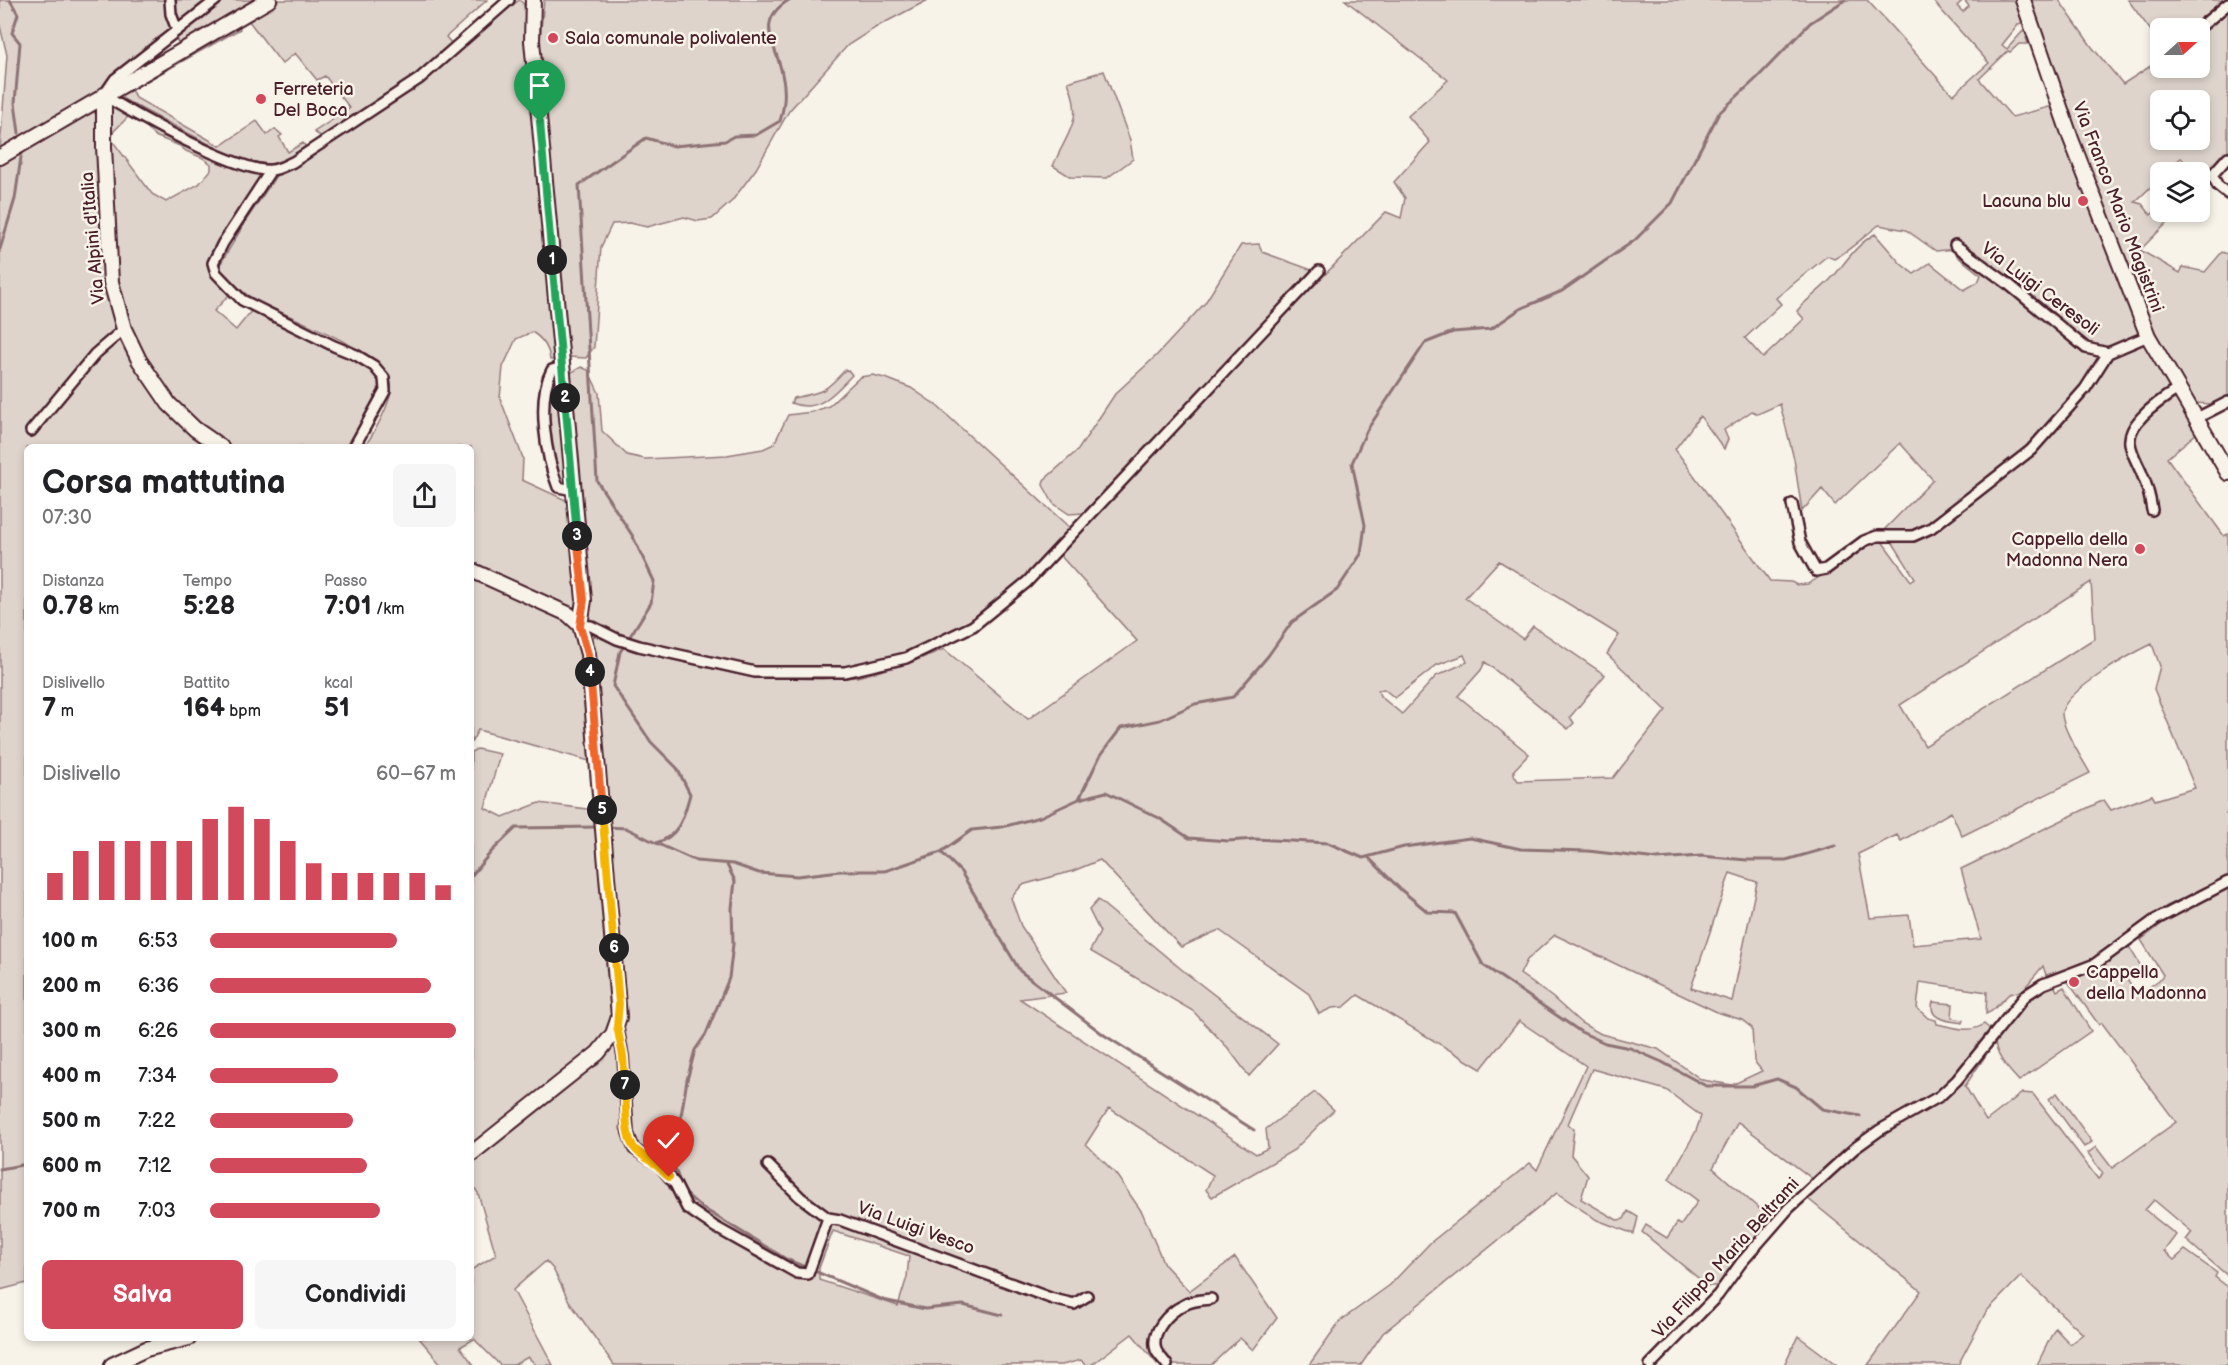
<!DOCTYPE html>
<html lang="it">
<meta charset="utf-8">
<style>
body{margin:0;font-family:"Balsamiq Sans",sans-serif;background:#f6f6f6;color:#202124;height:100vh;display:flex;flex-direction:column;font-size:22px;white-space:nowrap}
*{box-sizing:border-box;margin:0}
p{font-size:20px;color:#757577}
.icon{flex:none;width:33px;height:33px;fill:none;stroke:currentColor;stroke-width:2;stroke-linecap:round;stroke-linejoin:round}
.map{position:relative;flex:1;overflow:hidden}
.side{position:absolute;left:24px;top:444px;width:450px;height:897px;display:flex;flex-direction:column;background:#fff;border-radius:9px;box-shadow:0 3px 9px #0003}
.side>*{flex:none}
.needle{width:39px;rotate:69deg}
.tools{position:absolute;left:2150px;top:18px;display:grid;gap:12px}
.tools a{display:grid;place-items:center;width:60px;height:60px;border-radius:9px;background:#fff;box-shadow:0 3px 9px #0003;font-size:30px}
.pin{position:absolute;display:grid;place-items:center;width:51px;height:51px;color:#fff;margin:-62px -26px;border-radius:50% 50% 50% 0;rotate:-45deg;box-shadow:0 0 6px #0007}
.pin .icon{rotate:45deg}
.km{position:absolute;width:30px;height:30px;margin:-15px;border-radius:50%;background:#222;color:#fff;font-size:16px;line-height:30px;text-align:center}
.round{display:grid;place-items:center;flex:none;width:63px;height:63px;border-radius:9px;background:#f6f6f6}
.overview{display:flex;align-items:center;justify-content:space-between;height:102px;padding:0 18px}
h1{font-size:33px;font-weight:700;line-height:45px}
.stats{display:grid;grid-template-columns:repeat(3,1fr);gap:9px;height:102px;padding:6px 18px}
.stats div{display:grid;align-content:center}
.stats b{font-size:26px;font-weight:700}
.stats small{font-size:16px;font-weight:400}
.stats p{font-size:16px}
.chart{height:168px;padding:12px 18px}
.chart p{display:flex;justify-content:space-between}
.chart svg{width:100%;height:108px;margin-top:6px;stroke:#d1495b;stroke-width:6}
.button{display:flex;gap:12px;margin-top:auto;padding:12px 18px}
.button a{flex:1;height:69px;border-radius:9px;background:#d1495b;color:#fff;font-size:24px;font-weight:700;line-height:69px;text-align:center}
.button a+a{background:#f6f6f6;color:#202124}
ul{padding:0 18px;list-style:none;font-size:20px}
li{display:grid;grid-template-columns:96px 72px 1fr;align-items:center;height:45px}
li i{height:15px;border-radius:8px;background:#d1495b}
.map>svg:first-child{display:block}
.green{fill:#ded4cc;stroke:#947a7c;stroke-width:1.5;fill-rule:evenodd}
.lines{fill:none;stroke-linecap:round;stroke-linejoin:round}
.stream{stroke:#8e7275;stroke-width:3}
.street-casing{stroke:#4a1f2b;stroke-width:14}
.secondary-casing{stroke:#4a1f2b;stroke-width:18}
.street{stroke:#f7f3e8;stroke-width:9}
.secondary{stroke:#f7f3e8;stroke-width:14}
.split-1-casing{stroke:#fff;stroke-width:12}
.split-2-casing{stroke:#fff;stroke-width:12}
.split-3-casing{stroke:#fff;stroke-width:12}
.split-4-casing{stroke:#fff;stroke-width:12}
.split-5-casing{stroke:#fff;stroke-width:12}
.split-6-casing{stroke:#fff;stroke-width:12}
.split-7-casing{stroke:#fff;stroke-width:12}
.split-8-casing{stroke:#fff;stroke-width:12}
.split-1{stroke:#22a559;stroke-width:8}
.split-2{stroke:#22a559;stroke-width:8}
.split-3{stroke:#22a559;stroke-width:8}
.split-4{stroke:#f0652b;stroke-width:8}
.split-5{stroke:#f0652b;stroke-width:8}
.split-6{stroke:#f5b400;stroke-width:8}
.split-7{stroke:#f5b400;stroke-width:8}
.split-8{stroke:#f5b400;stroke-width:8}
.poi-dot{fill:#d1495b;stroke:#f7f3e8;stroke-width:2}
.labels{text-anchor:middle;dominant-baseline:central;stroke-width:5;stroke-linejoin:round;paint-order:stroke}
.poi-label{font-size:18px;fill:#4a1f2b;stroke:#f7f3e8;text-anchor:start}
.street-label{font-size:18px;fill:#4a1f2b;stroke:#f7f3e8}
</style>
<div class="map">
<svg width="2228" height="1365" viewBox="0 0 2228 1365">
<rect width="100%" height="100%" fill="#f7f3e8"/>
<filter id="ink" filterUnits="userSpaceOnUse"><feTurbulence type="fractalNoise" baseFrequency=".0167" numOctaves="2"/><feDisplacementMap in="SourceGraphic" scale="12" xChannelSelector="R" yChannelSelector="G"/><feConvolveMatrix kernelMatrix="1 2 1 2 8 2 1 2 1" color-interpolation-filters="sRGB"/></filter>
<g filter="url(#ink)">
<path class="green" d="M0,0H209L128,64L99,91L0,150L7,55L0,26Z
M224,0H256L180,46L175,37Z
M279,0H487L446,37L453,45L414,76L322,137L314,132L350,108L325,76L317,80L295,53L282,64L248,20Z
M519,0L523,3L525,9L558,359L550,360C549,347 543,339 532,332L516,339L503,367L500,398L523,458L522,480L570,502L578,602L574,607L567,608L471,565V447H364C373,435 394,399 391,384C386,351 287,317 257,301C243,293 232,283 221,272V263L247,219L278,173L296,167L332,139L404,94Z
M544,0H928L878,26L848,45L789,111L756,169L732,201L712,219L698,221L684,217L647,227L630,223L612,224L601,247L594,347L586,358L567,357L539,49Z
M1345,0H1867L1953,95L1989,63L1932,0H1963L1957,6L1963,12L1969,6L1964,0H2019L2027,22L2018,25L2002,45L2007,49L2024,30L2029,28L2031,35L2026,38L2028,44H2019L2010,52L2008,51L1979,79L2012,117L2053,106L2143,336C2125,344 2107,355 2087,346L2034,302L1952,242L1954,249L1936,251L1906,230L1879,225C1864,236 1851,250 1834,259L1827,256L1776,298L1781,304L1745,338L1763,358L1804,319L1797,311L1802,305C1814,294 1828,284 1838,271C1849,257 1859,243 1875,234L1901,264L1914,274L1930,263L1964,290L1978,282L1981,275L1957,256L1959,253L2004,284L2085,349L2104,355C2065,415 2022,452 1967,496C1952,509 1934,527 1914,532C1905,534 1892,532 1882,532L1933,480L1900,443L1835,505L1822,489L1802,511L1794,459L1780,404L1758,414L1752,411L1724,430L1728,439L1724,449L1700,416L1675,449L1770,581L1791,582L1797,585L1808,584L1837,566L1866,544L1875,539L1881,540L1911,581L1915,578L1891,540H1913L1931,533L1961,512L2033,453L2081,400L2112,355L2146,342L2176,398L2198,432L2167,458L2224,536L2228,534V811L2226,813L2228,816V877L2167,906L2099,956L2071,968L2046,975L2043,966L2022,991L2009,994L1992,1011L1986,1014L1987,992L1920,982L1917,1008L1928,1018L1936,1020L1937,1024C1953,1027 1971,1034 1984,1024L1990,1029L1960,1069L1938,1094L1875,1129L1814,1180L1738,1122L1713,1168L1772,1220L1719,1286H1708L1642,1232L1646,1225L1667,1238L1677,1223L1681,1225L1698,1201L1669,1179L1696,1131L1701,1116L1666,1090L1592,1069L1568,1124L1574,1129L1571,1155L1588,1176L1581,1199L1617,1220L1624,1219L1628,1211L1638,1217L1634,1234L1597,1220L1557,1193L1383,1333L1361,1365H1309L1340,1321L1390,1285L1430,1243L1530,1163L1537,1170L1586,1066L1519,1021L1481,1069L1358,995L1344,1007L1332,1008L1319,1014L1309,994L1219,930L1181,947L1100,860L1073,871L1022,885L1011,898L1021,926L1066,993L1020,999L1256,1154L1268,1148L1266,1129L1315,1092L1334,1110L1294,1150L1212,1197L1206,1190L1213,1175L1109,1108L1086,1144L1115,1173L1142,1212L1164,1264L1189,1291L1235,1257L1277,1318L1253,1350L1240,1338L1211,1365H1158L1132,1334L1091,1365H1085L1081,1360L1062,1365H614L569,1301L553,1269L546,1261L513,1290L553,1365H536L528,1357L514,1365H500L474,1339L460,1347L474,1365H442L419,1338H471V1270L496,1255L478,1193L471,1182V1161L589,1069L598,1065L616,1042L623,1101L620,1129L629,1149L661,1172L668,1181L669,1188L688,1213L798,1278L805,1277V1273L705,1215L689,1202L673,1172L637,1146L634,1137L628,1048L624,1024L612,847L593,635L633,651L750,677L821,679L857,677L907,664L944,649L1028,719L1137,641L1059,554L1131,479L1219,383L1386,212L1401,218L1405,198L1394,182L1430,142L1408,116L1448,80ZM1499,561L1619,635L1607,654L1666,710L1613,778L1518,781L1514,775V770L1529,754L1458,696L1481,670L1485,662L1568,729L1574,723L1570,717L1605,675L1533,626L1523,639L1465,598ZM2091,582L2095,638L1925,746L1900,705ZM2152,644L2160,666L2154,689L2195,788L2155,800L2152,795L2111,810L2104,800L1961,869L1981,939L1913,945L1909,915L1870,918L1858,854L1897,835L1901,841L1951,812L1962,836L2090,773C2082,758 2063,731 2062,714C2061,693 2133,653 2152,644ZM1464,655L1467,662L1436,676L1402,714L1380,696L1378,690L1384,689L1395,698L1437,665ZM1730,873L1757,882L1732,1001L1691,988ZM1555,935L1717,1012L1742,1020L1752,1028L1754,1061L1762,1071L1732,1085L1702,1080L1658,1049L1601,1034L1581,1023L1552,997L1520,974L1527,960ZM833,1231L909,1256L907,1277L898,1306L819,1280V1268Z
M2027,0H2059L2092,47L2123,84L2160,60V68H2199V28H2160V43L2128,0H2228V152L2206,174L2209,179L2205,183L2199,176V172H2195L2181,158L2173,164L2178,169L2181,167L2184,172H2191H2160V199L2158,196L2160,191L2155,183L2135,202L2142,204L2151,215L2160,206V212H2164L2171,219L2140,250L2180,273L2183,267L2205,272L2222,252L2228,254V397L2214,404L2193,403L2152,335ZM2160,100H2199V140H2160Z
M239,24L240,29L131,90L136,98L220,146L257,121L267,135L275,129L282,135L279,137L288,152L303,143L306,147L288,159L270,164L245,163L123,99L121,90Z
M1104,71L1130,140L1133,159L1107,178L1071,177L1053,166C1068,130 1084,122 1068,82Z
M115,105L131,114L114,131L111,139L152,194L166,202L199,184L211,170V164L203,158L186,151L180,146L155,136L138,118L228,165L266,174L210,268L230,294L214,311L236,330L252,310L371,369L379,380V390L350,447H222L169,399L129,329L115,274L109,136L110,107Z
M92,109L97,116L118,326L70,378L79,380L122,333L210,447H27V1283L0,1290V164L70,120Z
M1259,244L1262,252L1312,270L1129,467L1083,513L1069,514L1053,503L1043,485L1044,480L1078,450L1115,394L1156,356L1205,303L1241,245Z
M581,367L588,370L599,393L602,431L627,455L645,459L727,455L763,449L774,444L788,415L812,412L829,406L860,377L873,375L888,379L911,388L936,405L1070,528L1059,543L1037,566L970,624L909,653L845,669L753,668L638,642L613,633L589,620L566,380L572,372Z
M845,370L849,371L852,375C835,393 818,414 791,403L793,398C823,392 824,393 845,370Z
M555,380H560L569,485L559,480C548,449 543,411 555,380Z
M471,575L572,622L581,652L593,762L478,730L471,743Z
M477,749L500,754L485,808L503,817L539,803L595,810L615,995L611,1027L599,1046L471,1149V752Z
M2228,887V1276L2186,1240L2192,1232L2154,1200L2145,1210L2176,1235L2164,1251L2174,1260L2185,1250L2217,1273L2215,1277L2228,1287V1365H2037L2055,1328L2070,1344L2083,1334L2021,1276L1986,1312L1958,1365H1868L1921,1291L1807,1198L1866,1145L1886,1130L1913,1118L1941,1100L1984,1053L1986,1055L1965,1086L1986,1121L2022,1093L2033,1094L2098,1179L2103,1174L2088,1153L2096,1147L2112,1168L2176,1122L2102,1023L2099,1025L2068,982L2128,945L2142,968L2127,979L2138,995L2159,980L2163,975L2141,940L2177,912Z
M1098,900L1186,973L1278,1044L1249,1076L1228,1048L1193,1011L1090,951L1100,932L1089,910Z
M2049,985H2054L2057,991L2064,987L2091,1031L2019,1081C2009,1070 1995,1056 1995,1040L2029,997Z
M1933,1002L1953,1004L1952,1018L1963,1020L1962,1023C1950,1021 1927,1020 1933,1002Z
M2057,1093L2092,1142L2084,1147L2049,1099Z
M1798,1336L1837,1365H1784Z"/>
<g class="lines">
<path class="stream" d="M10,0L18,14L12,33L20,43L15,103L19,133
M0,249L15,199L21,157
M1079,799L1106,792L1159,818L1189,838L1228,841L1255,839L1328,843L1363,858L1404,847L1470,838L1521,849L1588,851L1657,859L1701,856L1747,860H1786L1835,846
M606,827L626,828L656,843C680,836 684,816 690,794L677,768L651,742L613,686L620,652L651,603L654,581L632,535L597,481L579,185L646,138L674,146L725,141L734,136L756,135L780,121C785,105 786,90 782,74C777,45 753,22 789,0
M656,843L696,861L733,864L759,873L797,876L840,871H885L941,852L972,830L1002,827L1040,817L1079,799L1100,756L1121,728L1160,720L1195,704L1233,697L1268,656L1292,622L1337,590L1361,554L1365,525L1352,463L1367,430L1425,343L1453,332L1491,329L1520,309L1562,291L1635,240L1672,203L1719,113L1757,78L1810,23L1845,0
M941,852L961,872L1020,971L1104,1035L1254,1130
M1369,858L1400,889L1428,912L1455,913L1483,965L1581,1032L1605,1043L1630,1048L1662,1062L1706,1086H1752L1777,1079L1796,1087L1822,1109L1860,1116
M727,865L735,881L732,908L733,944L729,978L706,1034L695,1050L687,1080L673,1164L684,1192L701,1207L786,1259L883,1300L925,1309L963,1305L1002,1315
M471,876L492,851L516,828L599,827
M0,1169L27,1164"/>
<defs>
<path id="street" d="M170,0L171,14L177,30
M216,0L115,79L104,95C132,114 240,173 271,170C278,170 286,165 293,162L419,79L509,0
M2199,28L2228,4
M2228,157L2212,175L2218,186L2228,194
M271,170L223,243L213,263L216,273L242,300L334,346L356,355L374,366L384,378L385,391L354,447
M1955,245L2007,283L2086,348L2108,353
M562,367L552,370C536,399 546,457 558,487L573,490
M2195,419L2228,402
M31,431L95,354L124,329
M1792,504L1800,542L1816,571L1826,569L1864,541L1877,536H1913L1931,528L2031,450L2085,389L2108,353L2148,336
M2152,510C2150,497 2147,485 2142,474C2138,464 2131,453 2130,443C2127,422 2162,399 2178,389
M580,625L591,626L617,639L639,646L755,672H845L906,658L973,626L1027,582L1319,271
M617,1026L623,1056L628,1133L634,1149L660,1166L675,1184L687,1208L715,1227L797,1273L808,1274L828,1218L840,1220L1053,1299L1074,1304L1087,1296
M768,1165L800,1197L828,1218
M1167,1365C1164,1360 1158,1355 1156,1350C1150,1332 1169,1312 1184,1305C1192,1300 1202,1300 1211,1299
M1650,1365L1718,1295L1741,1263L1789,1208L1855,1148L1880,1130L1940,1096L1957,1080L2026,995L2043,984L2095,964L2155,920L2228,882"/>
<path id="secondary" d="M2023,0L2071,139L2148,336L2228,473
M104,95V147L111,282L124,329L139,360L169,404L195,429L221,447
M0,157L269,0
M471,570L568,614L580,625
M471,1154L598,1053L613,1034L619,1017L588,654L580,625L584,600L532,41L533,0
M112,1365L146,1349L189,1338"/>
</defs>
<use href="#street" class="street-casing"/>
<use href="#secondary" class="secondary-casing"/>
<use href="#street" class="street"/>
<use href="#secondary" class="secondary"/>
</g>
</g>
<g class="lines" filter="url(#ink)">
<defs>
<path id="split-1" d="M540,122L552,260"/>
<path id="split-2" d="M552,260L565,398"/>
<path id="split-3" d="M565,398L577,536"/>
<path id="split-4" d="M577,536L584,600L580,626L588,654L590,672"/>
<path id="split-5" d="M590,672L602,810"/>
<path id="split-6" d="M602,810L614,948"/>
<path id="split-7" d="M614,948L619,1004L617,1026L623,1056L625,1085"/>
<path id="split-8" d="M625,1085C627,1101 623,1139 636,1150C647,1160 659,1165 669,1177"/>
</defs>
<use href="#split-1" class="split-1-casing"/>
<use href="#split-2" class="split-2-casing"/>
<use href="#split-3" class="split-3-casing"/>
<use href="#split-4" class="split-4-casing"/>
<use href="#split-5" class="split-5-casing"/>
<use href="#split-6" class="split-6-casing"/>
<use href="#split-7" class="split-7-casing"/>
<use href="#split-8" class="split-8-casing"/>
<use href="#split-1" class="split-1"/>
<use href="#split-2" class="split-2"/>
<use href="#split-3" class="split-3"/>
<use href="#split-4" class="split-4"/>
<use href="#split-5" class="split-5"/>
<use href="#split-6" class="split-6"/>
<use href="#split-7" class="split-7"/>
<use href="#split-8" class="split-8"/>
</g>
<g class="poi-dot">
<circle cx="553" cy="38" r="6"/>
<circle cx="261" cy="99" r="6"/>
<circle cx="2083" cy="201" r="6"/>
<circle cx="2140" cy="549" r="6"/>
<circle cx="2074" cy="982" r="6"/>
</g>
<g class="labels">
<g class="poi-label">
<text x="565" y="38">Sala comunale polivalente</text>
<text x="273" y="89">Ferreteria<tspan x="273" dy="21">Del Boca</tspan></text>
<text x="2071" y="201" text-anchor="end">Lacuna blu</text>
<text x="2128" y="539" text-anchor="end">Cappella della<tspan x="2128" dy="21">Madonna Nera</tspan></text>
<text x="2086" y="972">Cappella<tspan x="2086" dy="21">della Madonna</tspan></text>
</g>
<g class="street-label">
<text transform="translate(2118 207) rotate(69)">Via Franco Mario Magistrini</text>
<text transform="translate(93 238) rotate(-95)">Via Alpini d'Italia</text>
<text transform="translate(2040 289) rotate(37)">Via Luigi Ceresoli</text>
<text transform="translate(916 1228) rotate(20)">Via Luigi Vesco</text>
<text transform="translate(1726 1258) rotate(-48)">Via Filippo Maria Beltrami</text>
</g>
</g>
</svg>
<div class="tools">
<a><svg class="needle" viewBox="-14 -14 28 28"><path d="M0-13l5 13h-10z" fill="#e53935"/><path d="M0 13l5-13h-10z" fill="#757577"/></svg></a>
<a><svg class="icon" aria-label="locate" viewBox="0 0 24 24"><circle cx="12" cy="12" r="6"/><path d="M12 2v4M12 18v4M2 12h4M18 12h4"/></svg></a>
<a><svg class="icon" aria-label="layers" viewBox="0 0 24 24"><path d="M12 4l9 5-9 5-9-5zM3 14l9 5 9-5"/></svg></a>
</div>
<div class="pin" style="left:540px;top:122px;background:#1e9e55"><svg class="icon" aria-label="arrive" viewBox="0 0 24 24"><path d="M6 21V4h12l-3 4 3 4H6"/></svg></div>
<div class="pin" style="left:669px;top:1177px;background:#d93025"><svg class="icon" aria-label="check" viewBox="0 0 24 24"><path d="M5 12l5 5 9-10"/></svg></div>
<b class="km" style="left:552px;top:260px">1</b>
<b class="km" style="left:565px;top:398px">2</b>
<b class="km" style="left:577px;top:536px">3</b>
<b class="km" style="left:590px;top:672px">4</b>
<b class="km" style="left:602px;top:810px">5</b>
<b class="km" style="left:614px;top:948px">6</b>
<b class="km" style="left:625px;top:1085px">7</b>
<section class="side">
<div class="overview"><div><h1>Corsa mattutina</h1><p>07:30</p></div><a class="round"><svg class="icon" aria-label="share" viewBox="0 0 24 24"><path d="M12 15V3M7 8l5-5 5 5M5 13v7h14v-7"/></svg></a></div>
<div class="stats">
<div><p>Distanza</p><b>0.78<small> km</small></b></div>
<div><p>Tempo</p><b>5:28</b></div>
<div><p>Passo</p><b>7:01<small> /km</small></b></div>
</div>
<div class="stats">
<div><p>Dislivello</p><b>7<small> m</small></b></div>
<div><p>Battito</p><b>164<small> bpm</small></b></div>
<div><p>kcal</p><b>51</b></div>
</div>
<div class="chart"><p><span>Dislivello</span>60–67 m</p>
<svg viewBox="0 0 160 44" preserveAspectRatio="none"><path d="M5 44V33M15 44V24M25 44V20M35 44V20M45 44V20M55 44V20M65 44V11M75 44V6M85 44V11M95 44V20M105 44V29M115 44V33M125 44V33M135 44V33M145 44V33M155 44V38"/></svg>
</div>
<ul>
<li><b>100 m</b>6:53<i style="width:76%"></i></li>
<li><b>200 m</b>6:36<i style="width:90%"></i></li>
<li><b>300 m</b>6:26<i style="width:100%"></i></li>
<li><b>400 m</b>7:34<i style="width:52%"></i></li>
<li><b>500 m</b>7:22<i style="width:58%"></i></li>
<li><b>600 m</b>7:12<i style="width:64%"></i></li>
<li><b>700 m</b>7:03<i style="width:69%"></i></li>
</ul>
<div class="button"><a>Salva</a><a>Condividi</a></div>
</section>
</div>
